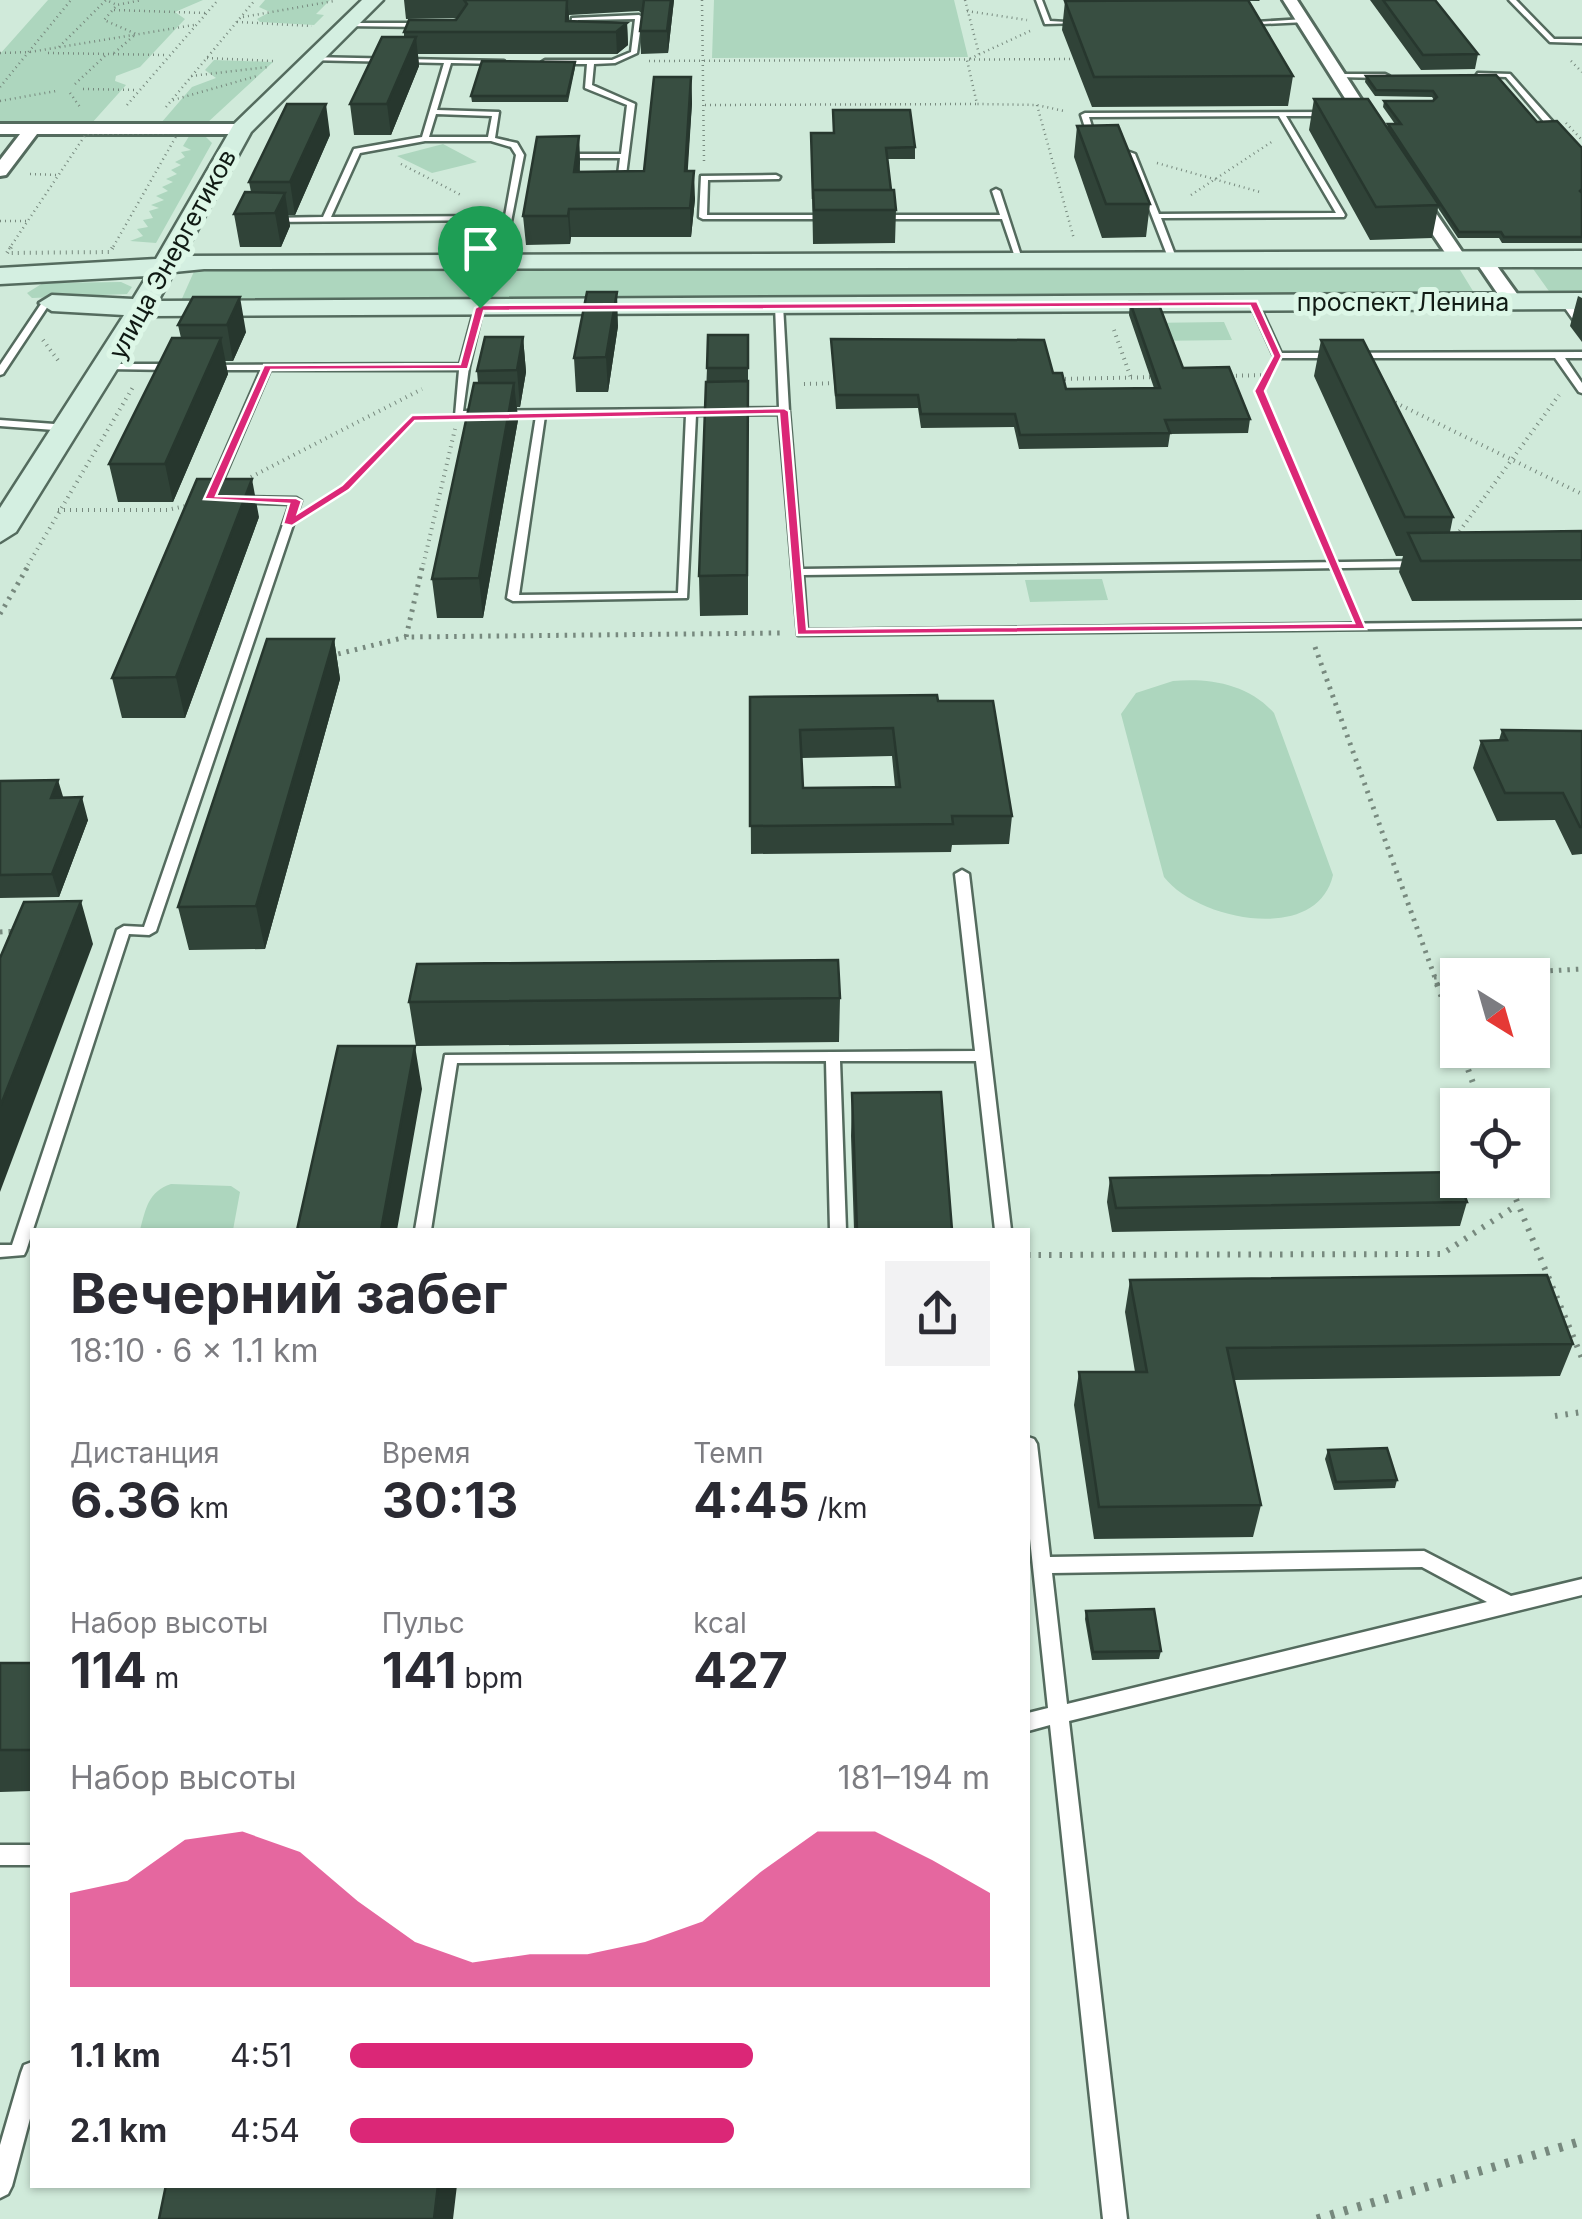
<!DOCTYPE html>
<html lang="ru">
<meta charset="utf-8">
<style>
body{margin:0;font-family:Inter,sans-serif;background:#f2f2f3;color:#2b2b33;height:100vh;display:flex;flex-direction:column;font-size:38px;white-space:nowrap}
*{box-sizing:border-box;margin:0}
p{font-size:32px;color:#7c7c81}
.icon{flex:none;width:55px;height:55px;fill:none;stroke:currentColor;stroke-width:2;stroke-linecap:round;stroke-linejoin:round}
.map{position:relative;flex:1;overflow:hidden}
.panel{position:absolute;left:30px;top:1228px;width:1000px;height:960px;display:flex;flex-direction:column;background:#fff;border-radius:0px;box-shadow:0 2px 8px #0004}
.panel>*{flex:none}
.needle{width:65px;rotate:143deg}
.buttons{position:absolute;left:1440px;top:958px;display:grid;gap:20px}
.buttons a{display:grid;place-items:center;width:110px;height:110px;border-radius:0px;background:#fff;box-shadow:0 2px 8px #0004;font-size:50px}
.pin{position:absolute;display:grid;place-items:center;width:85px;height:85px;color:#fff;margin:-102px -42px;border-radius:50% 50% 50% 0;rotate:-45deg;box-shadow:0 0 10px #0007}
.pin .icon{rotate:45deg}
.round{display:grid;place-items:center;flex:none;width:105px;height:105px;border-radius:0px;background:#f2f2f3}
.overview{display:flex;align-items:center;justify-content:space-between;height:170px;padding:0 40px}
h1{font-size:55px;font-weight:700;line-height:75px}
.metrics{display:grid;grid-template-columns:repeat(3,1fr);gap:15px;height:170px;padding:10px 40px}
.metrics div{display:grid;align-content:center}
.metrics b{font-size:50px;font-weight:700}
.metrics small{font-size:28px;font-weight:400}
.metrics p{font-size:28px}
.chart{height:280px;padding:20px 40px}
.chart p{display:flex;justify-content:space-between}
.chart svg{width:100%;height:180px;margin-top:10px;fill:#db2777;opacity:.7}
ul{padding:0 40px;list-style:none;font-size:32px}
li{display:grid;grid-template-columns:160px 120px 1fr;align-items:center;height:75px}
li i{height:25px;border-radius:12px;background:#db2777}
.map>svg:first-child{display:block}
.green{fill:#add6be}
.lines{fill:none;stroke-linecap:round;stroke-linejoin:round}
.lane-casing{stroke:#546b5e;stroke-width:5}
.street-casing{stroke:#546b5e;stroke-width:6}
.secondary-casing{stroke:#546b5e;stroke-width:5}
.path-far4{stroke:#77897e;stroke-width:2.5;stroke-dasharray:1 4;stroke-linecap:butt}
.path-far3{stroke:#77897e;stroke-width:4;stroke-dasharray:1 5;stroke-linecap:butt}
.path-far2{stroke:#77897e;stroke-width:5;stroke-dasharray:2.5 6;stroke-linecap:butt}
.path-far1{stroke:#77897e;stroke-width:6;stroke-dasharray:2.5 8;stroke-linecap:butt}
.path{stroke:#77897e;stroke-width:9;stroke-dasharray:4 10;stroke-linecap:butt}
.lane{fill:#fff;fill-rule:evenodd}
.street{fill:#fff;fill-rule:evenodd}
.secondary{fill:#d4efe1;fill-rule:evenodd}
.wall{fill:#304338;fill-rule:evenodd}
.shaded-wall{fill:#27372e}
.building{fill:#384e41;stroke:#27372e;stroke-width:2.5;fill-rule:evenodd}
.route{fill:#db2777;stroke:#fff;stroke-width:2.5;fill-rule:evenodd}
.labels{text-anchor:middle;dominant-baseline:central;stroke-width:10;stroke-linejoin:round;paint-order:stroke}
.far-street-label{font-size:25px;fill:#101a14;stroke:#ddf7e7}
</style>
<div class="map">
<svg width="1582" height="2219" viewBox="0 0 1582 2219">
<rect width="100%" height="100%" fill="#d0eada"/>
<path class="green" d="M48,0H203L175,12L185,19L140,67L116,76L115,81L126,85L91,124H0V54Z
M265,0H330L316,14L324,15L314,25L260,22L257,19L270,12L259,7Z
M714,0H954L968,57L712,58Z
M214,60L273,62L207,123H161L192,87L216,78L205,70Z
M191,133L205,136L212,143L156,243L130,241L143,236L137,229L148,227L143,220L153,218L149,211L159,208L151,205L164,200L156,196L168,191L162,187L173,182L166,179L177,174L171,170L181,165L175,162L185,157L181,152L191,150L183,146Z
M443,144L477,162L432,173L397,156Z
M1457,265L1476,296L180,303L196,267Z
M1531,266H1582V294H1551Z
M121,282L132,287L127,294L32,298L27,293L43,283Z
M1224,322L1232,340L1151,341L1145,323Z
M1102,579L1108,600L1030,602L1025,580Z
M1173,681C1210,678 1248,684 1274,713L1333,875C1317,945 1197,920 1164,877L1121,714L1136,693Z
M171,1184L231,1186L240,1192L233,1230H140C146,1208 148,1192 171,1184Z"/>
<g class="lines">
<defs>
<path id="lane" d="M1036,0H1042L1050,21L1083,23L1045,24Z
M1509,0H1516L1554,39H1582V43L1550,42Z
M639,15L642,17L637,53L615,63L594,64L592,85L635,104L625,183L621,185L617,183L620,158H559L555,156L559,154H621L627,105L585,88L587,64H545L542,62L545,60H612L631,52L635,19L578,20L575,39L572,41L569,39L572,18Z
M1304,19L1306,22L1243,25L1240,23Z
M345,23H426L429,25L426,27L343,26Z
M308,57L504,61L502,64L451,63L437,110L499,112L495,138L517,143L524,155L503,263L496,261L504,220L266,222V218H269L323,217L354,149L422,137L444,63L306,60ZM436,114L492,116L488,137H429ZM425,141H491L511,147L516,155L505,216L331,217L360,153Z
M1478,73L1510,74L1552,121L1545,123L1506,77L1476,76Z
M1337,74H1385L1389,76L1385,78L1335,77Z
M1335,112L1332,116H1286L1345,215L1344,217L1161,218L1177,260L1173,263L1169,260L1129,157L1090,143L1081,115L1085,113ZM1279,116L1336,213L1159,214L1135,154L1096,140L1089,117Z
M776,175L780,177L779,179L708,180L707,215H834V219H703L699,217L701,176Z
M996,189L1000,191L1023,262L1016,260L1002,219H879L875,217L879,215H1000L992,191Z
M1564,298L1567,299L1582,320V329L1579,328L1560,301Z
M1254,300L1258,303L1281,353L1582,352V358H1565L1582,383V393L1579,392L1555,358H1275L1250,303Z
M43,301L50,303L3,374L0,375V365Z
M779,302L783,305L789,411L802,569L1418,561L1423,564L1418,567L803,575L807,630L1582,621V627L798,635L779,414L696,415L687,598L513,601L507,598L536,416H455L459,370H270L216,496L211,499L206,496L261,370H207L204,369V365L460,364L475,308L479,305L483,308L469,367L463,411L779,408L775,305ZM686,415L678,593L519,595L545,416Z
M108,364H174L179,367L174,370L105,369V365Z
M0,420L68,425L73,428L68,431L0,426Z
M239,497L296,498L301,501L156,931L149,935L129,934L26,1251L24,1255L0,1257V1245H12L117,930L124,926L144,927L290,504L235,502V498Z
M962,870L969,874L1011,1230H995L976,1061H840L846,1230H830L826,1061L457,1063L431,1230H415L445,1055L975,1051L955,874Z
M1028,1437L1034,1439L1037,1444L1050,1557L1424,1551L1511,1596L1582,1579V1595L1069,1721L1127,2219H1103L1050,1725L1028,1731V1713L1048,1708L1028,1520ZM1422,1567L1487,1602L1067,1704L1052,1573Z
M0,1845H32V1865H0Z
M32,2062V2111L12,2186L8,2194L0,2198V2145L21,2073L24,2065Z"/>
<path id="street" d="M1283,0H1297L1384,135L1382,138H1370Z
M0,124H242L250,129L242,134H37L6,175L0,176V160L20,134H0Z
M1405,185H1417L1467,259L1464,263H1452L1402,189Z
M1477,255H1489L1523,302L1520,306H1506L1474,259Z"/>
<path id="secondary" d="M362,0H383L251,132L183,256L1582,251V267L204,269L174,272L158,301L1582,293V309L150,316L16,532L0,542V508L124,315L52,311L39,303L52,295L133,299L147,276L0,284V268L156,259L234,124Z"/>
</defs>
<use href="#lane" class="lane-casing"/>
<use href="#street" class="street-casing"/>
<use href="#secondary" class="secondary-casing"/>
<path class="path-far4" d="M702,0L704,162
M965,0L979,54
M114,10L205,13
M967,11L1027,20
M243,17L334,1
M237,22L312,26
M1030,31L967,60L977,104L1037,105L1064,111
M59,47L106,0L117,5
M30,52L194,25
M0,53L30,52
M48,53L165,55
M114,53L136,34L104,20L117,5L142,0
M207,58L274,61
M649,61L1082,59
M1571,61L1582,72
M191,76L268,67
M75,84L107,54
M0,87L71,0
M83,89L138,90
M70,93L80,107
M173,100L257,76
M0,101L56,91
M127,105L218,0
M705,105L977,104
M1037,105L1074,239
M166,107L255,0
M1566,123L1582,140
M1157,163L1260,192
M401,164L461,195
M30,174L58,175
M1191,195L1273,141
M0,221H27
M9,249L86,134L178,133L112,249"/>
<path class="path-far3" d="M11,247L7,253L110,252L113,247
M1114,330L1131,378
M43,340L60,363
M1270,371L1259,391L1327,547
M1224,376L1268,375
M1059,379L1157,377
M804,384L842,383
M1390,400L1582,494
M251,477L422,389
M319,505L346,487L412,418L441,416
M58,510H167L190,505
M1456,536L1559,395
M25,570L133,387
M422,570L455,429"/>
<path class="path-far2" d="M422,568L406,637L780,633
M0,614L27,568
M1315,647L1438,986
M330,656L406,637
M0,932L18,931
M1474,975L1582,969
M1434,977L1458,976"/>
<path class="path-far1" d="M1437,984L1458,1041
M1461,1050L1481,1105
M1508,1180L1582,1358
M1028,1255L1442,1254L1517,1205
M1555,1416L1582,1412"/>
<path class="path" d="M1317,2219L1582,2141"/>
<use href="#lane" class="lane"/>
<use href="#street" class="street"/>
<use href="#secondary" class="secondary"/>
</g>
<path class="wall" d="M404,0H674L668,53L641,54L640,31L642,14L639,11L569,15V21L627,23L628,45L617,54H418L419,66L391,135H354L350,104L404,37V32L457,18L406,19Z
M1260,0L1259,1H1248L1293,76L1288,106L1092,107L1062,30L1065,1Z
M1370,0H1435L1478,54L1475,69L1421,70Z
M575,68L568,102H472L471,96Z
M1496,75L1537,122L1582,148V243H1502L1499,238H1458L1438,208L1432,238L1370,240L1309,130L1314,99L1387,128L1388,124H1395L1383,107L1384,101L1434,100L1432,97L1375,96L1365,82L1366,76Z
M691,77L692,103L687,171L695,199L691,237H571L570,244L526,245L523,216L579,136L580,172L644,171Z
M1077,126L1150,204L1146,237L1102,238L1074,157Z
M811,133L915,147V159H887L891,190L896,210L895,243L813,244Z
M330,135L295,215H288L290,226L281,247H240L234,214L251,192L249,182Z
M1578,296L1582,298V342L1570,326Z
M193,297L246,332L233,361H225L228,374L173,502H118L109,464L181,338L178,325Z
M1130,302L1183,368L1250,419L1248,433L1170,434L1168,447L1019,449L1014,427L921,428L918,408L836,409L831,339L1053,373L1066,389L1154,388L1129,315Z
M618,326L608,392H576L574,358Z
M748,335V615L700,616L699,576L707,368Z
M523,337L526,372L520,407H517L518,420L483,618H437L432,579L478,383L477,371Z
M1321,340L1453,517L1450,532L1582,531V600L1412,601L1399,572L1403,556H1396L1314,376Z
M259,517L185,718H122L112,678Z
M334,639L340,679L265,949L189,950L178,907Z
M750,697L938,701L1012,816L1009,844L952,845L951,852L751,854ZM892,756L895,787L803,788L802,758Z
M1502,730L1582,731V854L1572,855L1555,820L1497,821L1473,768L1481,741L1499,740Z
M0,781L63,798L88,820L59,897L0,898Z
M840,998L839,1042L416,1046L409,1002Z
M852,1093L952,1230H854L851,1136Z
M1110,1178L1467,1202L1460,1226L1112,1232L1107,1202Z
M1130,1280L1573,1344L1560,1376L1234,1380L1261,1505L1253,1537L1094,1539L1074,1405L1079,1372H1135L1125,1312Z
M1328,1450L1397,1480L1395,1488L1334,1490L1325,1459Z
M1086,1611L1161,1651L1159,1659L1092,1660L1085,1619Z
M0,1663H32V1791L0,1792Z"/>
<path class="shaded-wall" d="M567,0L569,15L568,32L566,21Z
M671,0H674L668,53L667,31Z
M627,23L628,45L617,54L616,32Z
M416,37L419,66L391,135L387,104Z
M691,77L692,103L686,199L685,171Z
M326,104L330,135L295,215L290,182Z
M579,136L580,163L576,199L574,172Z
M694,171L695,199L691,237L690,208Z
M285,193L290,226L281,247L275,213Z
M569,209L571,237L570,244L568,216Z
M617,292L618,326L608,392L606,357Z
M240,297L246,332L233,361L227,325Z
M523,337L526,372L520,407L517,370Z
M221,338L228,374L173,502L165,464Z
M514,383L518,420L483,618L479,578Z
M252,479L259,517L185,718L176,677Z
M334,639L340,679L265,949L256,906Z
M58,780L65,803L51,798Z
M82,797L88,820L59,897L52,874Z
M81,901L93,944L0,1192V1107Z
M415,1046L422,1089L397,1230H381Z
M438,2185H457L453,2219H434Z"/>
<path class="building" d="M464,0H567L566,21L627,23L616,32H404L409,20H456L467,4Z
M644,0H671L667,31H640Z
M1248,0L1293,76L1094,77L1065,1Z
M1383,0H1435L1478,54L1423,55Z
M382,37H416L387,104H350Z
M482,61L575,62L567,96H471Z
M1496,75L1537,122L1557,121L1582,148V189L1580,191L1582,193V237H1504L1501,232H1459L1388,124H1401L1384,101H1433L1437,97L1433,91L1376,90L1366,76Z
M654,77H691L685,171H694L690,208L569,209L568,216H523L537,137L579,136L574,172L644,171Z
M1314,99H1368L1439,205L1376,207Z
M287,104H326L290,182H249Z
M833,110H910L915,147L886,148L891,190H813V199L811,133H834Z
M1118,125L1150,204H1106L1077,126Z
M813,190H894L896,210H814Z
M245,192L285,193L275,213L234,214Z
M587,292H617L606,357L574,358Z
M193,297H240L227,325H178Z
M1130,302H1158L1183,368L1229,367L1250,419L1165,420L1170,433L1020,435L1015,414H921L918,395H836L831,339L1044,340L1053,373H1062L1066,389L1160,388Z
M708,335H748V368H707Z
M485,337H523L517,370L477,371Z
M172,338H221L165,464H109Z
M1321,340H1363L1453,517H1405Z
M748,381L747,575L699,576L706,382Z
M474,383H514L479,578L432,579Z
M197,479H252L176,677L112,678Z
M1582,531V560L1421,561L1408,533Z
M267,639H334L256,906L178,907Z
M937,695L938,701H993L1012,816H952L953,824L750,826V697ZM893,728L900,787L803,788L800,730Z
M1502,730L1582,731V827H1580L1563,793H1505L1481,741L1507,740Z
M58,780L51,798L82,797L52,874L0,875V781Z
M81,901L0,1107V958L24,902Z
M838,960L840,998L409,1002L417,964Z
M338,1046H415L381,1230H297Z
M941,1092L952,1230H857L852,1093Z
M1457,1172L1458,1180H1459L1467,1202L1116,1208L1110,1178Z
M1547,1275L1573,1344L1227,1348L1261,1505L1099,1507L1079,1372H1147L1130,1280Z
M1387,1448L1397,1480L1336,1482L1328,1450Z
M1154,1609L1161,1651L1093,1652L1086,1611Z
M0,1663H32V1750H0Z
M166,2185H438L434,2219H159Z"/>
<path class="route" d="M1257,301L1282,356L1265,391L1366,629L797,635L779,414L415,421L349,490L292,526L283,524L289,504L204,499L264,365L460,364L475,308L480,305ZM1250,306L1273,356L1254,391L1354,623L807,629L789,411L784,408L412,415L342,485L298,513L302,501L296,498L216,496L271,370L468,369L484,311Z"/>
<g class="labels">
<g class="far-street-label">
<text transform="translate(172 254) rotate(-61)">улица Энергетиков</text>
<text x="1403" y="302">проспект Ленина</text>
</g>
</g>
</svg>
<div class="buttons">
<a><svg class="needle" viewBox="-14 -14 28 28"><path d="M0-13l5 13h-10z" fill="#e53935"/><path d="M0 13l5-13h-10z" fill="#7c7c81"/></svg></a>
<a><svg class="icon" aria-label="locate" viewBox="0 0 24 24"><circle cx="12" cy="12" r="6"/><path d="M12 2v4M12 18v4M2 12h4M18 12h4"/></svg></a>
</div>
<div class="pin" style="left:480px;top:308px;background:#1e9e55"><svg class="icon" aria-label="arrive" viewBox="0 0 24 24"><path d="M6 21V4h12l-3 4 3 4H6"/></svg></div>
<section class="panel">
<div class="overview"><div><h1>Вечерний забег</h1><p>18:10 · 6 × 1.1 km</p></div><a class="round"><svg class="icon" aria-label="share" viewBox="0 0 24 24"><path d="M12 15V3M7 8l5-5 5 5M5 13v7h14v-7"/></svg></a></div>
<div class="metrics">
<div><p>Дистанция</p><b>6.36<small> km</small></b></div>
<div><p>Время</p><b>30:13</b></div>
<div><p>Темп</p><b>4:45<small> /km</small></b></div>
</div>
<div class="metrics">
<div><p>Набор высоты</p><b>114<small> m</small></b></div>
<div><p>Пульс</p><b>141<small> bpm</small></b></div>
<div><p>kcal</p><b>427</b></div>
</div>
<div class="chart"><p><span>Набор высоты</span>181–194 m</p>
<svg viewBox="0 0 160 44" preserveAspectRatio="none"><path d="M0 44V21L10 18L20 8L30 6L40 11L50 23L60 33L70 38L80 36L90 36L100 33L110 28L120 16L130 6L140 6L150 13L160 21V44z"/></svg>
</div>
<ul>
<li><b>1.1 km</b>4:51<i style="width:63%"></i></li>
<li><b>2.1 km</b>4:54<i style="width:60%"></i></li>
</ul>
</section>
</div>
